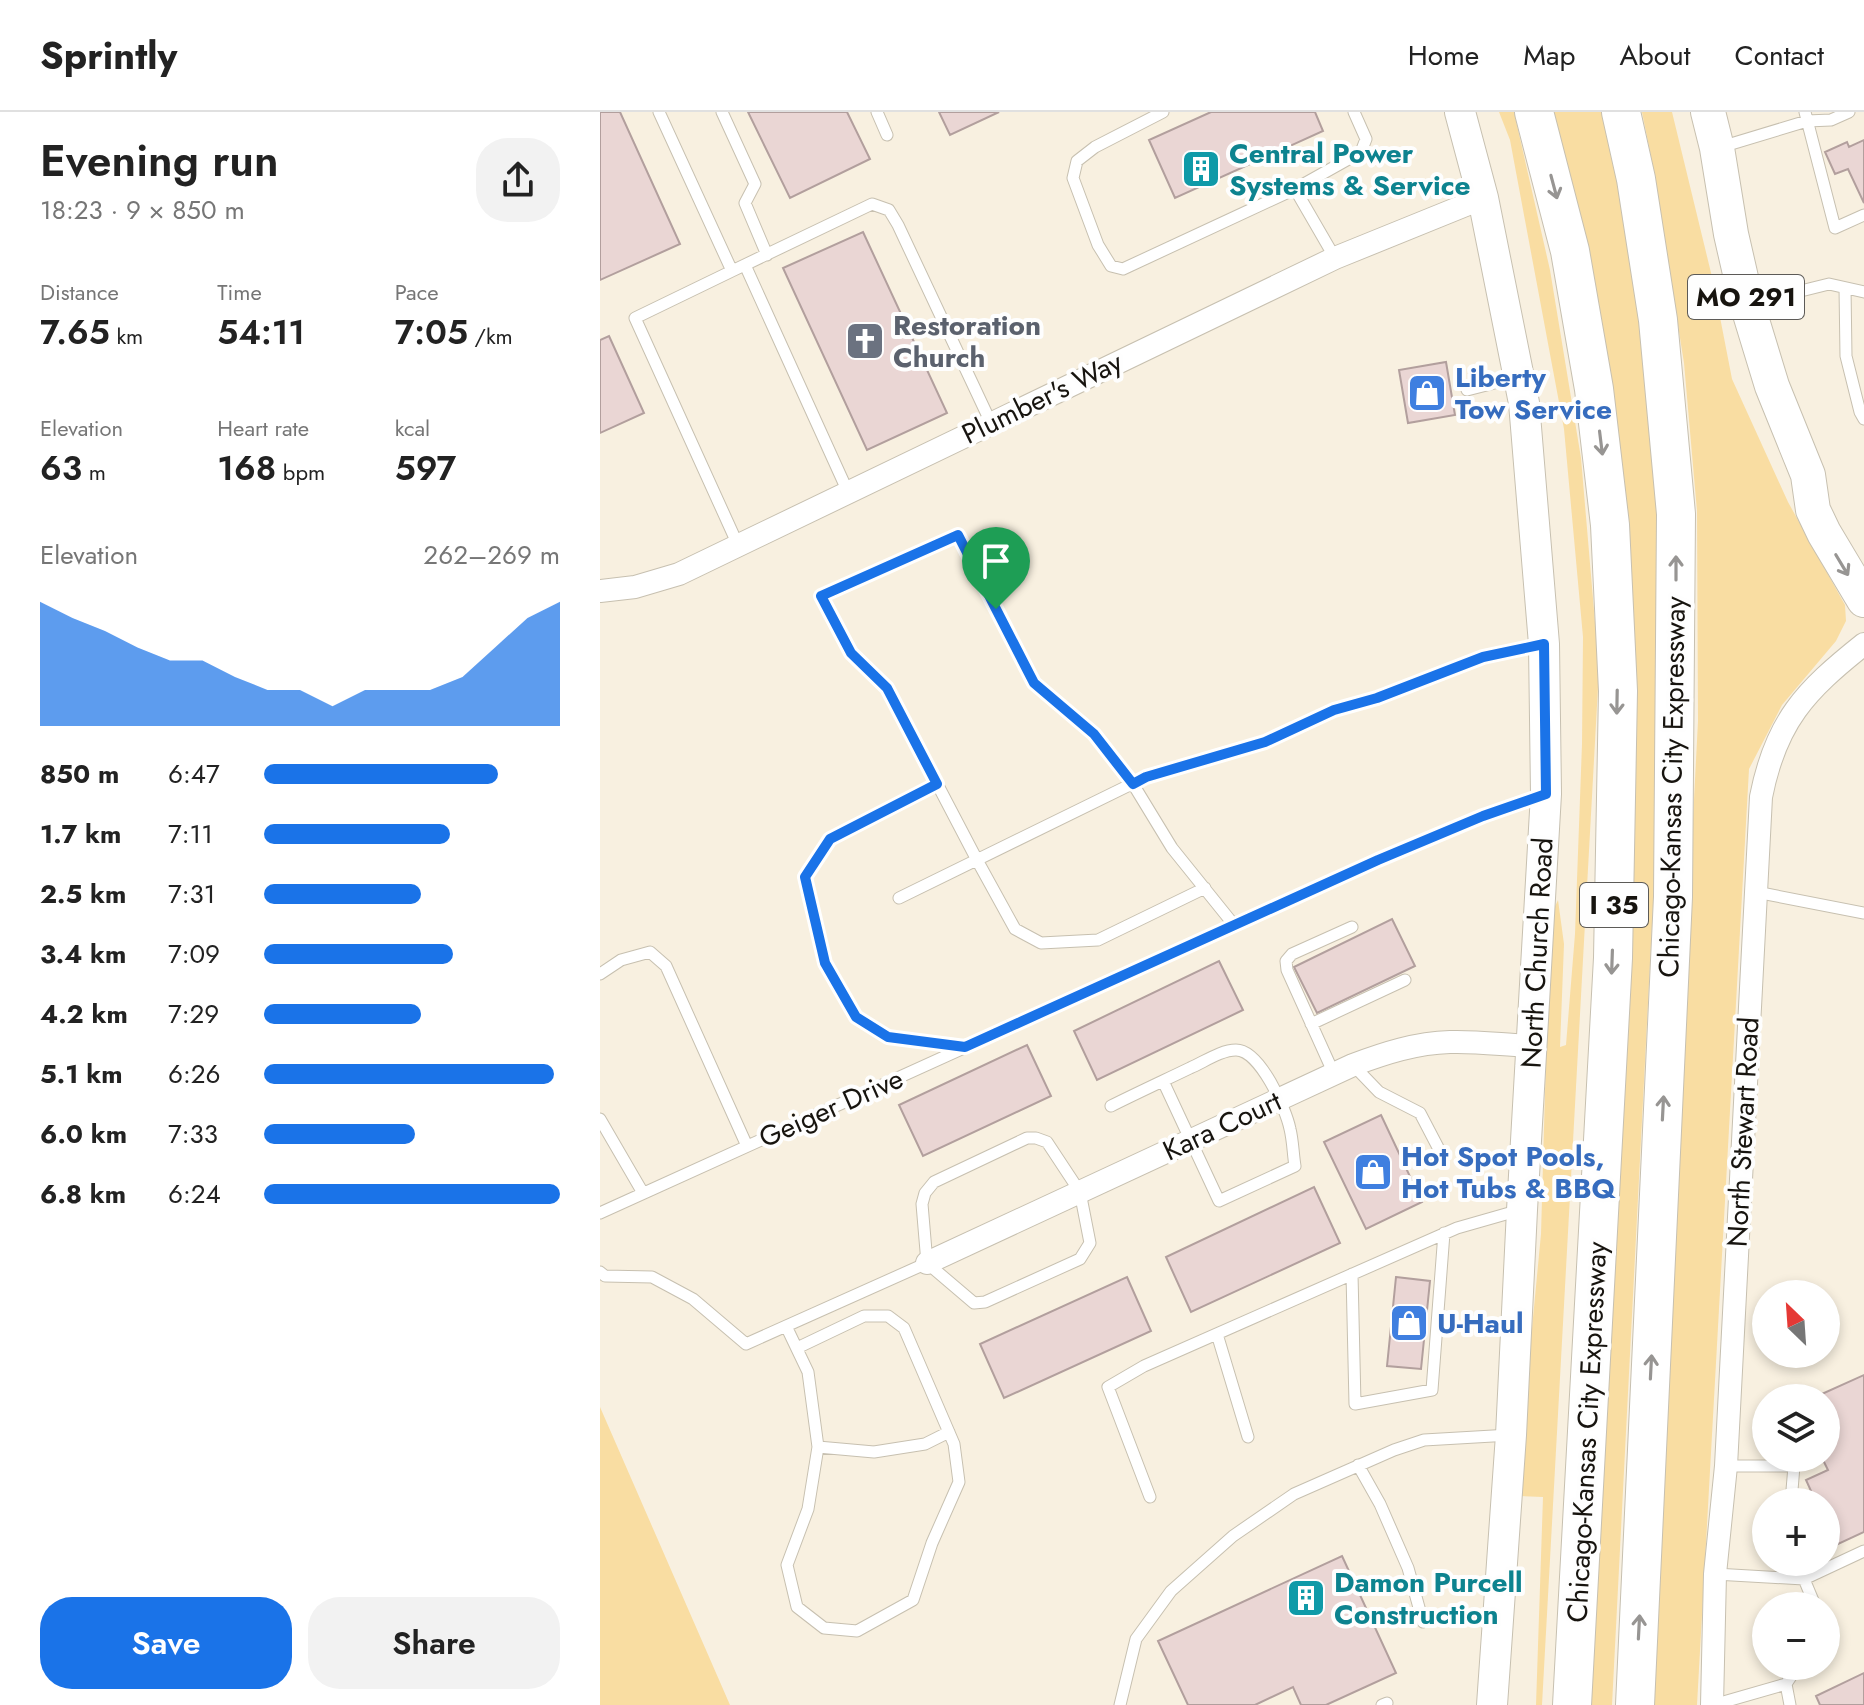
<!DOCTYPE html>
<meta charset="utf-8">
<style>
body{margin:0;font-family:Jost,sans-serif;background:#f2f2f2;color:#222;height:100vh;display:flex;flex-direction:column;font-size:30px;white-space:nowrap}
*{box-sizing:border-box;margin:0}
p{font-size:26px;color:#767676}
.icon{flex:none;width:44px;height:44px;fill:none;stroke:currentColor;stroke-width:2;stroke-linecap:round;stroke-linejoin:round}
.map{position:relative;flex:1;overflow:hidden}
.side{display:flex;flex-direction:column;background:#fff;width:600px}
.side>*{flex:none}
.needle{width:52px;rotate:335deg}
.fabs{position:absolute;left:1152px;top:1168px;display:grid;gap:16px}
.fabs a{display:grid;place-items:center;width:88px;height:88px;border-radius:50%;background:#fff;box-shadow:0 4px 12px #0003;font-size:40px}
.pin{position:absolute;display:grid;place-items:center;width:68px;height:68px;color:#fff;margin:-82px -34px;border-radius:50% 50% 50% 0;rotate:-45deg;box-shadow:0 0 8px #0007}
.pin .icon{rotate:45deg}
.round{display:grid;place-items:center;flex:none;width:84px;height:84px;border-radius:32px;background:#f2f2f2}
.headline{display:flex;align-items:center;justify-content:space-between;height:136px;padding:0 40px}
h1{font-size:44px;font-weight:600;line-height:60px}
.metrics{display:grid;grid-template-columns:repeat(3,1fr);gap:12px;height:136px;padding:8px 40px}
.metrics div{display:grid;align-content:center}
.metrics b{font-size:34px;font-weight:600}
.metrics small{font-size:22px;font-weight:400}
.metrics p{font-size:22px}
.chart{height:224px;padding:16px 40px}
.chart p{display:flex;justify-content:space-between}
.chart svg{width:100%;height:144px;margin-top:8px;fill:#1a73e8;opacity:.7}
.primary-button{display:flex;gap:16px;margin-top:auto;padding:16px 40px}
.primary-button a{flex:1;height:92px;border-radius:32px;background:#1a73e8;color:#fff;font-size:32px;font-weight:600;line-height:92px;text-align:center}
.primary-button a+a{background:#f2f2f2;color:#222}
ul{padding:0 40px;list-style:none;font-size:26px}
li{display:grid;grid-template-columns:128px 96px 1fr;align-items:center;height:60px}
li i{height:20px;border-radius:10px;background:#1a73e8}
header{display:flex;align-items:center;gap:48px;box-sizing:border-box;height:112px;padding:0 40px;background:#fff;border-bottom:2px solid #e0e0e0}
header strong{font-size:38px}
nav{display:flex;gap:44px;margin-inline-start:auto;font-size:28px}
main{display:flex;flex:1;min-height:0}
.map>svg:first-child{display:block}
.green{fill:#f9dda2}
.building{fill:#ead6d4;stroke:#b29f9d;stroke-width:2}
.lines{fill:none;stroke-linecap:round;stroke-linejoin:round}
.lane-casing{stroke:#c7c0b0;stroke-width:13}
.street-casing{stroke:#c7c0b0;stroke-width:24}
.secondary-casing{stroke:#c7c0b0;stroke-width:32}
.primary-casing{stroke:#c7c0b0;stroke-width:36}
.highway-casing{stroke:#c7c0b0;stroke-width:40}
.lane{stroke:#fff;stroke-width:11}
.street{stroke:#fff;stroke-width:22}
.secondary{stroke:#fff;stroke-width:30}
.primary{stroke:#fff;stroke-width:34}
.highway{stroke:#fff;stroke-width:38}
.oneway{stroke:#979593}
.route-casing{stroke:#fff;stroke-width:16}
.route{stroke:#1a73e8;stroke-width:10}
.labels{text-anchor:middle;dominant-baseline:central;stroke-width:8;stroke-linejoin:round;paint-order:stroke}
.shield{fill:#fefefe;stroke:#5c5a57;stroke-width:2}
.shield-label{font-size:26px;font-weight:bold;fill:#17140f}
.culture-label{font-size:28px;font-weight:bold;fill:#0d838f;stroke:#fefefe;text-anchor:start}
.worship-label{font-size:28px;font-weight:bold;fill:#5b616d;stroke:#fefefe;text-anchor:start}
.shop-label{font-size:28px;font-weight:bold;fill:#366cbe;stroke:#fefefe;text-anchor:start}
.street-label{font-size:28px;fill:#17140f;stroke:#fefefe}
</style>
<header>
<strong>Sprintly</strong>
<nav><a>Home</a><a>Map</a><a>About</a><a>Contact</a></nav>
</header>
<main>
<section class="side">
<div class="headline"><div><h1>Evening run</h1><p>18:23 · 9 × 850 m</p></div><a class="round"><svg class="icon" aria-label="share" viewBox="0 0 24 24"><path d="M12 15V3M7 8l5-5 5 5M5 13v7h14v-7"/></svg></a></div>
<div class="metrics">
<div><p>Distance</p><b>7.65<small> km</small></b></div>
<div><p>Time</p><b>54:11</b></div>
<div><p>Pace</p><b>7:05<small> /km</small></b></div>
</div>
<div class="metrics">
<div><p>Elevation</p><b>63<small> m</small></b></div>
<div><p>Heart rate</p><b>168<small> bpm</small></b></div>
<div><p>kcal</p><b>597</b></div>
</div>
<div class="chart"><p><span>Elevation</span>262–269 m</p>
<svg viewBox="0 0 160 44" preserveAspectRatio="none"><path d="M0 44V6L10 11L20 15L30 20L40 24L50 24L60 29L70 33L80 33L90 38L100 33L110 33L120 33L130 29L140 20L150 11L160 6V44z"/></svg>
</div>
<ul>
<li><b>850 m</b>6:47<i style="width:79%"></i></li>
<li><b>1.7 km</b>7:11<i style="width:63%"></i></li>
<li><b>2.5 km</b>7:31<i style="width:53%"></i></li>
<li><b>3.4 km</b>7:09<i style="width:64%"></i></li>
<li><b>4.2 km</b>7:29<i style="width:53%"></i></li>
<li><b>5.1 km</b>6:26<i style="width:98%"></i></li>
<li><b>6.0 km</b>7:33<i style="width:51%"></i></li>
<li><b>6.8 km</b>6:24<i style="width:100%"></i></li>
</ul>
<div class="primary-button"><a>Save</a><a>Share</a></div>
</section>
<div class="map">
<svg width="1264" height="1593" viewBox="0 0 1264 1593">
<rect width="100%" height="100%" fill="#f8f0e0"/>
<path class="green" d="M899,0H914L950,158L981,346L999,557L942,1593H936L943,1385L916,1384L941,1122L950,805L958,788L964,832L960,935L966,933L975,822L982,632L983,525L964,317L910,28Z
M946,0H1005L1047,239L1061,444L1064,579L1012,1593H986L1033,658Z
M1042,0H1072L1113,169L1132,267L1188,390L1245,493L1246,509L1236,529L1182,593L1149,657L1097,1593H1048L1098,609L1097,399L1084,251L1052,50Z
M0,1295L130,1593H0Z"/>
<path class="building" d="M0,0H20L80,132L0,168Z
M148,0H247L270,47L190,86Z
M339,0H399L350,23Z
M611,0H715L723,19L575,86L549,28Z
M1264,28V91L1248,57L1235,62L1225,40L1247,30L1249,35Z
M263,120L347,301L267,338L183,156Z
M9,224L44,301L0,321V228Z
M846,250L855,303L808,311L799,258Z
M792,807L815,854L717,901L694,855Z
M619,849L643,898L497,968L474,919Z
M427,933L451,984L323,1044L299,993Z
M781,1003L822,1090L766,1117L724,1030Z
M714,1075L740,1131L591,1200L566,1145Z
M527,1165L551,1219L404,1286L380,1232Z
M796,1165L830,1169L821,1257L787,1254Z
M1264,1263V1420L1236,1433L1226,1412V1390H1216L1206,1368L1228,1358L1222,1346H1226V1286H1213Z
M742,1444L796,1561L726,1593H701L693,1575L655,1593H588L558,1529Z
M1264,1561V1593H1220L1216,1584Z"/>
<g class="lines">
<defs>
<path id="lane" d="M59,0L132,159L35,206L138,433
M122,0L155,72L145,91L167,143
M277,0L287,23
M563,0L495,35L477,49L473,66L498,133L511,154L523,157L695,77L761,40L766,27L754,0
M1205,0L1235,116L1264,103
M1121,35L1207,9L1231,8L1249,0
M695,77L735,146
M145,153L248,380
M132,159L272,92L289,98L298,113L391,311
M1245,176L1246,244L1260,300L1264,307
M1152,191L1229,172L1264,180
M867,278L918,265
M337,672L230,727L205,765L225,851L256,905L288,925L364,935
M605,776L498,828L441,831L415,817L377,748L287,576L251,541L221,484L358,423L434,571L494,622L533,672L572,736L634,813
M1156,780L1264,801
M299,786L546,665L665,630L734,598L777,586L883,545L943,532
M0,862L21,848L50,840L66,854L147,1034
M711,912L805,868
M753,953L779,980L820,1001L843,1045
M734,962L687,858L686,849L692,842L752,815
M511,994C537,981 563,969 590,956C604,950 621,938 636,938C660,938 686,997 690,1017C693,1029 693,1042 695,1054L619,1089L563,969
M0,1007L43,1081
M427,1026H436L447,1030L480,1080L490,1131L480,1147L385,1190L374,1191L327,1151L322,1092L325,1081L334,1070Z
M0,1101L778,748L883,704L943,683
M0,1160L5,1164L52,1165L93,1187L146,1232L327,1151
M752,1162L755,1292L832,1278L844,1121
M186,1214L208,1260L218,1335L208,1397L187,1453L197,1495L224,1516L257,1519L313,1488L332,1431L359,1370L354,1332L304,1216L288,1204H264L197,1236
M617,1222L648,1325
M218,1335L274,1340L325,1332L349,1320
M758,1353L780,1392L808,1456L823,1510
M1126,1354H1194L1191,1390
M550,1385L508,1275L544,1254L857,1116L920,1098
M1115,1462L1204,1467L1264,1439
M1184,1466L1186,1450
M1204,1467L1214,1491L1211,1494
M520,1593L536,1527L571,1479L633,1424L694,1382L794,1338L824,1328L910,1323
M782,1593L787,1591
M1113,1593L1186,1572
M1190,1593L1186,1572L1198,1554"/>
<path id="street" d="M0,479L35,475L79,462L735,146L883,86
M327,1151L753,953C785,941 816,931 850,930C877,929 904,933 931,934
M1112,1593L1115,1462L1126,1354L1161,685C1176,609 1205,579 1264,532"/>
<path id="secondary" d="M860,0L883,86L924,291L944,532L946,682L922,1098L911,1323L892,1593"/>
<path id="primary" d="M1108,0L1117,36L1131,122L1147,192L1172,274L1208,363L1213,398L1224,421L1264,488"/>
<path id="highway" d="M934,0L970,139L994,277L1010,413L1018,579L1013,846L972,1593
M1021,0L1036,67L1058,208L1076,402L1073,785L1035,1593"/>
</defs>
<use href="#lane" class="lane-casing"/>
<use href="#street" class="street-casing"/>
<use href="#secondary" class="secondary-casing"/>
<use href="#primary" class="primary-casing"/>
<use href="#highway" class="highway-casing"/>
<use href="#lane" class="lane"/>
<use href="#street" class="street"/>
<use href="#secondary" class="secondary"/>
<use href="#primary" class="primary"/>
<use href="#highway" class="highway"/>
</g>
<defs><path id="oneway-shaft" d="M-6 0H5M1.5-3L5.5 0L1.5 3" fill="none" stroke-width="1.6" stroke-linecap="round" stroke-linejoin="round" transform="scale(2)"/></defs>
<g class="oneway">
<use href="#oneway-shaft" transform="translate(954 75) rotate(75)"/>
<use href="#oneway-shaft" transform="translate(1001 331) rotate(83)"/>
<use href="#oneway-shaft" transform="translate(1242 453) rotate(59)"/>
<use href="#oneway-shaft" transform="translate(1076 456) rotate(-90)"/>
<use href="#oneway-shaft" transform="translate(1017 590) rotate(91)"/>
<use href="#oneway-shaft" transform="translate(1012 850) rotate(92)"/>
<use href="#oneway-shaft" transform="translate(1063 996) rotate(-87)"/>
<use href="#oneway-shaft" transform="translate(1051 1255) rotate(-87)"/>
<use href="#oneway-shaft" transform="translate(1039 1515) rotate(-87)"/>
</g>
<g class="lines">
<defs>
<path id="route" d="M358,423L434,571L494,622L533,672L546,665L665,630L734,598L777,586L883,545L944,532L946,682L883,704L778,748L365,935L288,925L256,905L225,851L205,765L230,727L337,672L287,576L251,541L221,484Z"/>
</defs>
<use href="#route" class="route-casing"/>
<use href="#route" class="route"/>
</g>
<defs>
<symbol id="building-square" viewBox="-11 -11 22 22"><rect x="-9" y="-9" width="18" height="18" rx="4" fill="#0f9aa8" stroke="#fefefe"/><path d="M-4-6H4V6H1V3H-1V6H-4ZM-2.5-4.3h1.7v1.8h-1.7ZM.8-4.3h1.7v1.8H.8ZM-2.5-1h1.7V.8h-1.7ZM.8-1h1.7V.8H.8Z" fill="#fff"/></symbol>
<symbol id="church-square" viewBox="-11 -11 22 22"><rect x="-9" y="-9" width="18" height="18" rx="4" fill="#6b7280" stroke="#fefefe"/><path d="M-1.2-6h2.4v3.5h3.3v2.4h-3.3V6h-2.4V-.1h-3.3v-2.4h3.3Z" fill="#fff"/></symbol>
<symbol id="shop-square" viewBox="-11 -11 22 22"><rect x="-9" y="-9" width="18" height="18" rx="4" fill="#3f7fe0" stroke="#fefefe"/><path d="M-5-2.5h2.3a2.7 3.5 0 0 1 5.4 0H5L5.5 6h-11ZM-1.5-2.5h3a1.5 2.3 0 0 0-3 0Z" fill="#fff"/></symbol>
</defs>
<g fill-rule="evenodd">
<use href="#building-square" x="579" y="35" width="44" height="44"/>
<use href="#church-square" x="243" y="207" width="44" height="44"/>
<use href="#shop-square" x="805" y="259" width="44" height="44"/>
<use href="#shop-square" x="751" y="1038" width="44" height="44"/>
<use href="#shop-square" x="787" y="1189" width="44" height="44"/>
<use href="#building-square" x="684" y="1464" width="44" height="44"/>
</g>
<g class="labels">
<g class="shield">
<rect x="1088" y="163" width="116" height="44" rx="6"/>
<rect x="980" y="771" width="68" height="44" rx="6"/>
</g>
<g class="shield-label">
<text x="1146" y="185">MO 291</text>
<text x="1014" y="793">I 35</text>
</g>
<g class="culture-label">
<text x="629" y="41">Central Power<tspan x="629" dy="32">Systems &amp; Service</tspan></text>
<text x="734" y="1470">Damon Purcell<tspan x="734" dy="32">Construction</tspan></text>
</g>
<g class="worship-label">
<text x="293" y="213">Restoration<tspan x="293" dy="32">Church</tspan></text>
</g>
<g class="shop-label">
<text x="855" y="265">Liberty<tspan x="855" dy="32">Tow Service</tspan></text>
<text x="801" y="1044">Hot Spot Pools,<tspan x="801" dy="32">Hot Tubs &amp; BBQ</tspan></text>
<text x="837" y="1211">U-Haul</text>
</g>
<g class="street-label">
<text transform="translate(442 286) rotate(-26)">Plumber's Way</text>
<text transform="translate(1072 675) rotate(-89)">Chicago-Kansas City Expressway</text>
<text transform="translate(937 841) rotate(-87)">North Church Road</text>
<text transform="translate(231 996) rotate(-24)">Geiger Drive</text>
<text transform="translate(622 1014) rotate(-25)">Kara Court</text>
<text transform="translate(1143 1020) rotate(-87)">North Stewart Road</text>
<text transform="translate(987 1320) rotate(-87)">Chicago-Kansas City Expressway</text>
</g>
</g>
</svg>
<div class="fabs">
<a><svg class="needle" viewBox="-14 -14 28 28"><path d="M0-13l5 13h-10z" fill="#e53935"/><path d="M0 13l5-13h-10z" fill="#767676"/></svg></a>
<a><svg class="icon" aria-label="layers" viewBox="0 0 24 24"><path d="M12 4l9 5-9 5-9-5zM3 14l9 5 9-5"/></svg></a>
<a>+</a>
<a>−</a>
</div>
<div class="pin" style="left:396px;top:497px;background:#1e9e55"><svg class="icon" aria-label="arrive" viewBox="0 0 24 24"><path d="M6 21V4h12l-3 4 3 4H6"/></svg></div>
</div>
</main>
